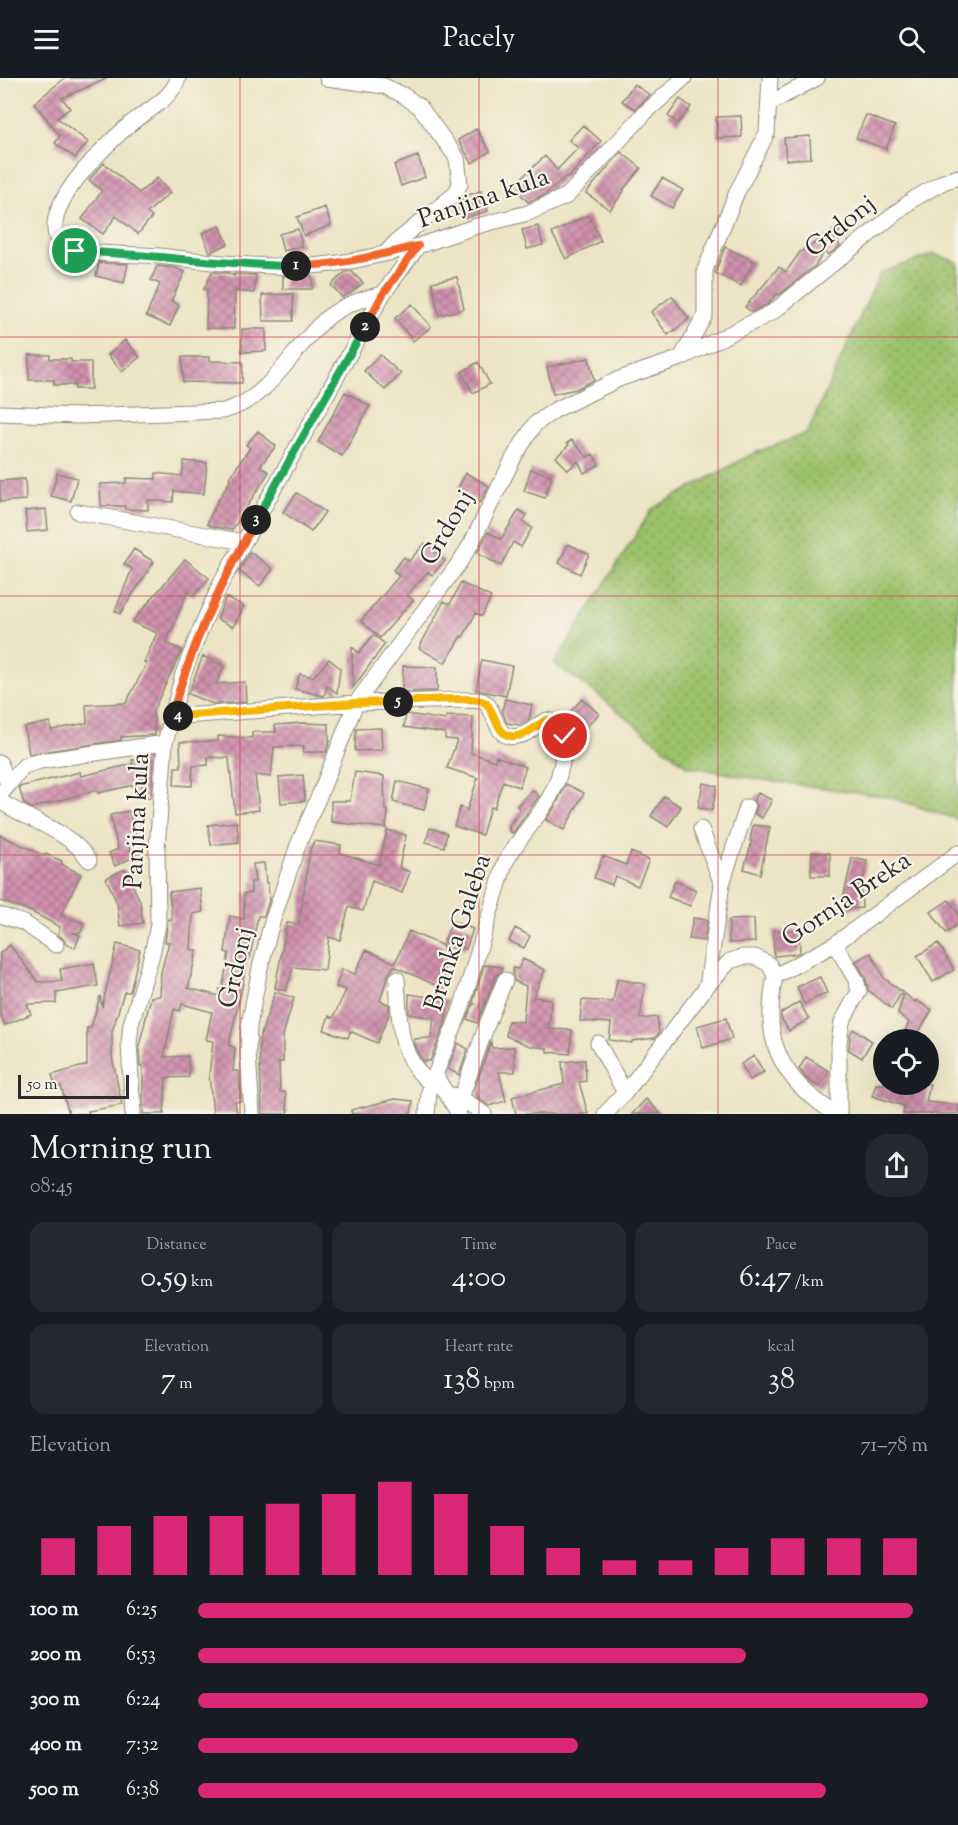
<!DOCTYPE html>
<meta charset="utf-8">
<style>
body{margin:0;font-family:"Sorts Mill Goudy",serif;background:#242831;color:#f1f3f6;height:100vh;display:flex;flex-direction:column;font-size:22px;white-space:nowrap}
*{box-sizing:border-box;margin:0}
p{font-size:20px;color:#9ea1a6}
.icon{flex:none;width:33px;height:33px;fill:none;stroke:currentColor;stroke-width:2;stroke-linecap:round;stroke-linejoin:round}
.map{position:relative;height:1036px;overflow:hidden}
.sheet{display:flex;flex-direction:column;background:#171b24;flex:1}
.sheet>*{flex:none}
.controls{position:absolute;left:873px;top:951px;display:grid;gap:12px}
.controls a{display:grid;place-items:center;width:66px;height:66px;border-radius:50%;background:#171b24;box-shadow:0 6px 24px #0002;font-size:30px}
.scale{position:absolute;left:18px;bottom:15px;width:111px;box-sizing:border-box;padding-left:6px;border:3px solid #2b2b2b;border-top:0;font-size:16px;line-height:21px;white-space:nowrap;color:#2b2b2b;-webkit-text-stroke:4px #f7f3e8;paint-order:stroke}
.pin{position:absolute;display:grid;place-items:center;width:51px;height:51px;color:#fff;margin:-26px;border:3px solid #fff;border-radius:50%;box-shadow:0 2px 6px #0007}
.km{position:absolute;width:30px;height:30px;margin:-15px;border-radius:50%;background:#222;color:#fff;font-size:16px;line-height:30px;text-align:center}
.round{display:grid;place-items:center;flex:none;width:63px;height:63px;border-radius:24px;background:#242831}
.summary{display:flex;align-items:center;justify-content:space-between;height:102px;padding:0 30px}
h1{font-size:33px;font-weight:600;line-height:45px}
.metrics{display:grid;grid-template-columns:repeat(3,1fr);gap:9px;height:102px;padding:6px 30px}
.metrics div{display:grid;align-content:center;border-radius:15px;background:#242831;text-align:center}
.metrics b{font-size:30px;font-weight:600}
.metrics small{font-size:16px;font-weight:400}
.metrics p{font-size:16px}
.chart{height:168px;padding:12px 30px}
.chart p{display:flex;justify-content:space-between}
.chart svg{width:100%;height:108px;margin-top:6px;stroke:#db2777;stroke-width:6}
ul{padding:0 30px;list-style:none;font-size:20px}
li{display:grid;grid-template-columns:96px 72px 1fr;align-items:center;height:45px}
li i{height:15px;border-radius:8px;background:#db2777}
header{display:flex;justify-content:space-between;align-items:center;height:78px;padding:0 30px;background:#171b24;font-size:27px;font-weight:600}
.map>svg:first-child{display:block}
.grass{fill:url(#grass-dots);stroke:#63764b;stroke-width:1.5}
.building{fill:url(#building-cross-hatch)}
.lines{fill:none;stroke-linecap:round;stroke-linejoin:round}
.street-casing{stroke:#8c8878;stroke-width:17}
.street{stroke:#fff;stroke-width:15}
.split-1-casing{stroke:#fff;stroke-width:12}
.split-2-casing{stroke:#fff;stroke-width:12}
.split-3-casing{stroke:#fff;stroke-width:12}
.split-4-casing{stroke:#fff;stroke-width:12}
.split-5-casing{stroke:#fff;stroke-width:12}
.split-6-casing{stroke:#fff;stroke-width:12}
.split-1{stroke:#22a559;stroke-width:8}
.split-2{stroke:#f0652b;stroke-width:8}
.split-3{stroke:#22a559;stroke-width:8}
.split-4{stroke:#f0652b;stroke-width:8}
.split-5{stroke:#f5b400;stroke-width:8}
.split-6{stroke:#f5b400;stroke-width:8}
.grid{fill:none;stroke:#d1495b;stroke-width:1.5;stroke-opacity:0.55}
.labels{text-anchor:middle;dominant-baseline:central;stroke-width:4.5;stroke-linejoin:round;paint-order:stroke}
.street-label{font-size:26px;fill:#2b2b2b;stroke:#f7f3e8}
</style>
<header><svg class="icon" aria-label="menu" viewBox="0 0 24 24"><path d="M4 6h16M4 12h16M4 18h16"/></svg>Pacely<svg class="icon" aria-label="search" viewBox="0 0 24 24"><circle cx="10" cy="10" r="6"/><path d="M15 15l6 6"/></svg></header>
<div class="map">
<svg width="958" height="1036" viewBox="0 0 958 1036">
<defs>
<pattern id="grass-dots" width="8" height="8" patternUnits="userSpaceOnUse" patternTransform="scale(1.5)"><rect width="8" height="8" fill="#9bc16b"/><path d="M2 2h.1M6 6h.1" fill="none" stroke="#7f9d58" stroke-width="1.8" stroke-linecap="round"/></pattern>
<pattern id="building-cross-hatch" width="8" height="8" patternUnits="userSpaceOnUse" patternTransform="scale(1.5)"><rect width="8" height="8" fill="#d091ad"/><path d="M0 0l8 8M0 8l8-8" fill="none" stroke="#a9778d"/></pattern>
</defs>
<rect width="100%" height="100%" fill="#f7f3e8"/>
<filter id="ink" filterUnits="userSpaceOnUse"><feTurbulence type="fractalNoise" baseFrequency=".0167" numOctaves="2"/><feDisplacementMap in="SourceGraphic" scale="12" xChannelSelector="R" yChannelSelector="G"/><feConvolveMatrix kernelMatrix="1 2 1 2 8 2 1 2 1" color-interpolation-filters="sRGB"/></filter>
<filter id="wash" filterUnits="userSpaceOnUse"><feTurbulence type="fractalNoise" baseFrequency=".008" numOctaves="4" result="noise"/><feDisplacementMap in="SourceGraphic" scale="24" xChannelSelector="R" yChannelSelector="G"/><feGaussianBlur stdDeviation="1.35" result="paint"/><feColorMatrix in="noise" values="0 0 0 0 0 0 0 0 0 0 0 0 0 0 0 0 0 1.4 0 .05"/><feComposite in="paint" operator="in"/></filter>
<g filter="url(#wash)">
<rect width="100%" height="100%" fill="#ece4c4"/>
<path class="grass" d="M934,176L958,184V742L889,719L763,702L687,688L588,609L554,586L652,431L752,376L807,355L880,195Z"/>
<g id="blocks">
<path class="building" d="M65,0H108L62,20L70,30L57,40L88,64L75,80L55,65L60,58L34,25Z
M634,6L650,17L635,31L622,23Z
M680,21L691,29L678,45L668,38Z
M866,37L895,48L886,71L856,60Z
M741,38L742,59L717,60L716,39Z
M583,47L601,63L568,100L566,98L545,117L528,124L513,108L545,78L557,92L578,70L569,62Z
M476,51L490,73L472,85L458,62Z
M810,58L811,80L786,82L784,60Z
M621,74L641,90L623,112L624,113L610,132L586,115Z
M418,78L425,99L401,108L394,87Z
M104,85L139,115L157,100L170,115L147,135L152,139L138,156L116,138L103,156L82,141L102,113L89,102Z
M662,100L683,112L672,130L651,118Z
M481,113L488,133L465,140L460,124L465,118Z
M325,129L331,147L304,158L297,139Z
M588,137L601,163L566,181L552,155Z
M844,147L835,160L840,168L828,177L825,173L815,188L779,217L777,215L768,226L752,234L745,229L779,189L786,194L800,174Z
M220,148L228,166L210,174L202,155Z
M538,148L543,167L527,171L522,152Z
M298,151L302,168L283,173L279,156Z
M725,169L754,183L741,208L715,195Z
M99,185L128,186L124,205L96,198Z
M157,188L176,190L185,194L171,223L179,227L170,248L146,238L160,206L151,202Z
M351,193L363,205L352,214L342,219L331,207L345,194Z
M212,194L228,195L234,198V196L256,197L254,215L235,213L234,251L206,250L207,212L204,211Z
M283,198H312V211H283Z
M457,199L464,231L439,237L432,204Z
M293,216V243H263L262,217Z
M672,218L689,241L668,257L651,234Z
M412,226L431,249L413,263L395,240Z
M242,251H266V273L242,274Z
M125,262L140,279L122,294L108,277Z
M29,277H50V281H71V284H91V311H75V307H54V302H29Z
M380,277L401,296L385,312L364,293Z
M182,279H210V283L243,284L242,305L183,304Z
M589,280L594,302L576,311L553,316L547,289Z
M478,284L490,306L473,315L462,294Z
M345,314L370,328L342,378L318,364Z
M258,353L276,368L260,388L269,394L232,452L211,448L207,446L215,428L231,401L229,400L250,370L246,367Z
M572,362L587,379L593,376L599,387L584,395L578,383L568,392L556,379L569,367L567,365Z
M184,383L207,385L204,416L174,413L173,424L148,422V432L125,431V428H101L100,406L126,405V400L156,401V395L182,398Z
M531,391L552,398L545,420L524,413Z
M57,395L77,400L71,423L51,418Z
M466,395L489,408L480,425L457,412Z
M25,401L26,422L0,424V403Z
M297,415L325,434L311,454L283,434Z
M46,431L48,452L27,454L25,433Z
M519,432L527,437L523,444L532,450L521,469L513,464L501,488L477,475L488,454L501,461Z
M425,465L445,483L432,497L428,494L407,517L413,522L380,560L361,543L399,498L393,492L404,479L409,483Z
M568,466L589,476L580,496L559,485Z
M134,471L154,484L120,536L115,533L132,491L124,486Z
M250,474L273,491L260,508L239,493Z
M185,481L209,500L193,518L188,513L166,565L182,572L153,633L155,657L121,659V662L29,676L24,649L50,644L51,652L87,645L86,627L126,625L147,585L144,584L157,555L132,544Z
M461,505L491,519L482,538L476,535L463,559L461,558L445,585L419,570L444,523L450,526Z
M226,519L244,528L233,549L217,541Z
M373,557L385,566L353,610L352,569L359,575Z
M203,578L224,588L216,606L245,604L246,624L213,626L188,616Z
M329,581L340,590L337,615L327,608L324,618L295,611L300,596L313,599Z
M482,582L512,588L506,618L476,612Z
M403,588L437,589V613L402,614Z
M505,621L532,627L529,642L520,647L507,645L502,633Z
M582,621L599,636L584,651L568,636Z
M406,636L446,642V638L473,639L471,675L495,683L496,678L526,689L519,709L503,703L494,730L490,729L482,757L454,748L460,729L467,732L478,700L447,690L457,662L445,661V655L404,649Z
M303,645L329,646V663H330L326,674H303L304,668L274,669L271,699L255,697L259,732L235,735L229,680L208,679V687L193,688L192,708L174,707L175,689H181L180,664L218,663V658L252,660V654H276L275,647Z
M381,650L382,672L355,673L356,651Z
M153,681L151,719L135,720L134,707L98,715L97,712L32,730L24,726L19,709L80,694L81,698L133,686L132,682Z
M355,694L384,698L385,731L388,732L386,750L331,744V723H350Z
M303,697L305,723L281,725L279,699Z
M397,703L429,711L424,732L393,724Z
M703,705L717,708L712,732L698,730Z
M566,706L584,715L564,752L546,742L556,727Z
M532,712L539,718L513,755L509,753V748L520,731L517,728Z
M758,715L772,722L762,740L755,736L757,728L754,722Z
M664,718L681,729L668,749L651,738Z
M129,733L135,757L124,759L134,779L115,788L109,775L118,771L110,737Z
M237,744L239,764L211,767L208,747Z
M753,747L770,749L760,796L744,791L752,763H750Z
M430,750L447,755L444,769L426,764Z
M387,752L406,757L399,790L410,794L402,815L372,803L363,833L349,829L340,862L329,859L325,892L293,889L286,913L275,910L287,845L299,846L310,772L314,763L341,767L340,775L379,787Z
M0,757L45,778L46,776L62,783L61,786L81,796L61,837L84,845L81,854L72,855L80,857L75,870L66,866L64,862L58,856L60,849L30,833L0,823Z
M631,774L649,782L638,808L615,798L612,807L594,800L603,778L626,787Z
M812,774L830,775V798H811Z
M852,780L867,783L861,811L862,830L841,831Z
M264,785L266,805H268L269,823L264,838H258L250,878L249,881H246L243,905L229,967L235,970L233,993H239L241,1023L235,1024L237,1036H213L209,997L213,963L206,962L212,934L182,926L180,933L174,931L164,979L188,978L189,999L166,1000L164,1036H143V988H140L139,968L151,919L160,918L161,894L169,864H165L168,841L172,842L169,814L200,810L203,834L193,836L191,871L197,873L188,910L219,918L220,911L222,912L229,875L225,874L230,838L244,841V815H251V804H255L253,786Z
M125,791L140,823L143,845L120,848L117,825L106,800Z
M675,803L696,812L690,828L668,819Z
M949,822L958,835V846L946,855L931,834Z
M693,840L707,842L704,863L689,861Z
M754,841L755,864L729,865V842Z
M452,843L473,851L466,871L444,863Z
M515,850L530,858L524,870L509,863Z
M799,852L800,874L795,876L774,878L773,853Z
M409,853L443,868L444,911L394,888L388,897L380,923L389,926V936L377,965L350,953L348,960L324,952L329,938L333,940L346,912L336,909L342,891L355,896L366,872L395,885Z
M938,865L954,892L933,904L917,878Z
M117,866L140,872L130,914H124L112,954V979L122,1027L88,1033L89,1036H69L61,1008L56,1010L52,997L87,987V950H91L100,918L102,929Z
M10,867L38,904L62,903L60,891L94,885L98,908L56,915V925L27,926L31,936L5,947L0,935V875Z
M871,875L884,900L902,914L892,931L868,912L865,899L856,883Z
M523,881L545,892L533,919L551,921L549,951L572,952L570,976L547,974V970L530,968L506,958L508,943L523,944L526,908L514,903L513,896V890L518,891Z
M484,887L502,889V893L496,898L477,945L467,941L473,926H475L473,924Z
M820,899L827,915L804,926L797,909Z
M617,901L645,906L640,941L657,939L659,955L655,960L632,963V965L609,962L611,945L580,943L582,922L613,924Z
M275,914L294,920L283,957V984H279L280,1014H285L288,1036H262L259,962Z
M904,915L915,924L916,922L932,932L914,962H901L909,944L898,936Z
M409,916L448,922L445,946L430,983H423L415,967L414,961L431,960L434,940L409,936Z
M799,924L809,941L789,953L781,940V935Z
M726,940L732,961L703,970L697,948Z
M853,951L872,963L862,980L849,972L850,957Z
M491,964L492,970L514,969L515,994H499L506,1023L489,1028L478,1020L475,1009Z
M458,965L468,971L459,997L448,991Z
M754,978L764,994L750,1002L741,986Z
M806,979L829,993L820,1009L807,1001L799,991Z
M585,982L586,1003L579,1004L588,1036H516L512,1019L564,1006L562,984Z
M876,1006H895L911,1011L912,1006H930L926,1024L958,1027V1036H903L904,1028L872,1018Z
M395,1021L413,1023L411,1036H352L351,1032Z
M646,1021L661,1036H632Z"/>
</g>
</g>
<g filter="url(#ink)">
<use href="#blocks" fill-opacity="0" stroke="#8c8878" stroke-width="1.5"/>
<g class="lines">
<defs>
<path id="street" d="M178,0C173,20 145,34 130,46C106,67 52,118 55,151C55,156 57,164 61,168C73,177 141,176 160,178C210,184 261,190 310,188C346,186 383,176 418,168
M327,0L384,8L403,17L420,29L457,80L460,106L455,116L395,165L386,175
M770,25L817,0
M681,280L705,237V192L737,114L767,55L770,0
M0,335L78,338L223,333C272,321 292,269 328,239C345,226 363,220 383,216
M78,434L244,464
M171,639L356,625L468,622C472,622 479,622 483,623C498,630 492,667 522,657C532,654 538,645 547,642L562,645C566,656 564,667 563,678C557,727 526,745 505,785L461,931L435,997L459,1036
M0,685L8,706
M0,717L24,688L40,683L165,665
M0,723C29,743 69,752 89,782
M701,751L722,806
M0,837L24,845L56,867
M835,866L856,902L859,913L842,944L839,965V1036
M775,898L835,866L958,775
M775,898C767,940 768,973 799,1007C809,1018 823,1027 835,1036
M397,901C400,941 396,977 430,1005
M707,908L722,806L747,729
M598,965L625,1015
M453,1017L461,1020L484,1036
M461,1020L486,949L505,902
M133,1036L129,966L131,946L152,876L158,847L157,770L165,665L183,596L201,550L221,505L383,216L418,168L477,148L528,135L567,118L645,35L684,0
M252,1036L248,976L249,948L260,890L272,844L298,767L322,711L356,625L459,485L471,466L514,379L535,346L555,332L619,301L681,280L773,234L912,122L943,104L958,99
M427,1036L430,1005L435,997
M605,1036L625,1015L707,908L730,883L743,879H755L769,886L775,898"/>
</defs>
<use href="#street" class="street-casing"/>
<use href="#street" class="street"/>
</g>
</g>
<g class="lines" filter="url(#ink)">
<defs>
<path id="split-1" d="M75,173C149,176 222,187 296,188"/>
<path id="split-2" d="M296,188C337,188 378,177 418,168L383,216L365,249"/>
<path id="split-3" d="M256,442L365,249"/>
<path id="split-4" d="M178,638L171,639C192,566 219,508 256,442"/>
<path id="split-5" d="M178,638L356,625L398,624"/>
<path id="split-6" d="M398,624C416,623 468,618 482,623C498,629 493,668 524,656C532,653 539,645 547,642L562,645L565,658"/>
</defs>
<use href="#split-1" class="split-1-casing"/>
<use href="#split-2" class="split-2-casing"/>
<use href="#split-3" class="split-3-casing"/>
<use href="#split-4" class="split-4-casing"/>
<use href="#split-5" class="split-5-casing"/>
<use href="#split-6" class="split-6-casing"/>
<use href="#split-1" class="split-1"/>
<use href="#split-2" class="split-2"/>
<use href="#split-3" class="split-3"/>
<use href="#split-4" class="split-4"/>
<use href="#split-5" class="split-5"/>
<use href="#split-6" class="split-6"/>
</g>
<path class="grid" d="M240,0V1036M479,0V1036M718,0V1036M0,259H958M0,518H958M0,777H958"/>
<g class="labels">
<g class="street-label">
<text transform="translate(484 121) rotate(-19)">Panjina kula</text>
<text transform="translate(841 149) rotate(-39)">Grdonj</text>
<text transform="translate(448 450) rotate(-60)">Grdonj</text>
<text transform="translate(138 743) rotate(-87)">Panjina kula</text>
<text transform="translate(847 822) rotate(-34)">Gornja Breka</text>
<text transform="translate(459 855) rotate(-72)">Branka Galeba</text>
<text transform="translate(237 890) rotate(-77)">Grdonj</text>
</g>
</g>
</svg>
<div class="controls">
<a><svg class="icon" aria-label="locate" viewBox="0 0 24 24"><circle cx="12" cy="12" r="6"/><path d="M12 2v4M12 18v4M2 12h4M18 12h4"/></svg></a>
</div>
<div class="scale">50 m</div>
<div class="pin" style="left:75px;top:173px;background:#1e9e55"><svg class="icon" aria-label="arrive" viewBox="0 0 24 24"><path d="M6 21V4h12l-3 4 3 4H6"/></svg></div>
<div class="pin" style="left:565px;top:658px;background:#d93025"><svg class="icon" aria-label="check" viewBox="0 0 24 24"><path d="M5 12l5 5 9-10"/></svg></div>
<b class="km" style="left:296px;top:188px">1</b>
<b class="km" style="left:365px;top:249px">2</b>
<b class="km" style="left:256px;top:442px">3</b>
<b class="km" style="left:178px;top:638px">4</b>
<b class="km" style="left:398px;top:624px">5</b>
</div>
<section class="sheet">
<div class="summary"><div><h1>Morning run</h1><p>08:45</p></div><a class="round"><svg class="icon" aria-label="share" viewBox="0 0 24 24"><path d="M12 15V3M7 8l5-5 5 5M5 13v7h14v-7"/></svg></a></div>
<div class="metrics">
<div><p>Distance</p><b>0.59<small> km</small></b></div>
<div><p>Time</p><b>4:00</b></div>
<div><p>Pace</p><b>6:47<small> /km</small></b></div>
</div>
<div class="metrics">
<div><p>Elevation</p><b>7<small> m</small></b></div>
<div><p>Heart rate</p><b>138<small> bpm</small></b></div>
<div><p>kcal</p><b>38</b></div>
</div>
<div class="chart"><p><span>Elevation</span>71–78 m</p>
<svg viewBox="0 0 160 44" preserveAspectRatio="none"><path d="M5 44V29M15 44V24M25 44V20M35 44V20M45 44V15M55 44V11M65 44V6M75 44V11M85 44V24M95 44V33M105 44V38M115 44V38M125 44V33M135 44V29M145 44V29M155 44V29"/></svg>
</div>
<ul>
<li><b>100 m</b>6:25<i style="width:98%"></i></li>
<li><b>200 m</b>6:53<i style="width:75%"></i></li>
<li><b>300 m</b>6:24<i style="width:100%"></i></li>
<li><b>400 m</b>7:32<i style="width:52%"></i></li>
<li><b>500 m</b>6:38<i style="width:86%"></i></li>
</ul>
</section>
